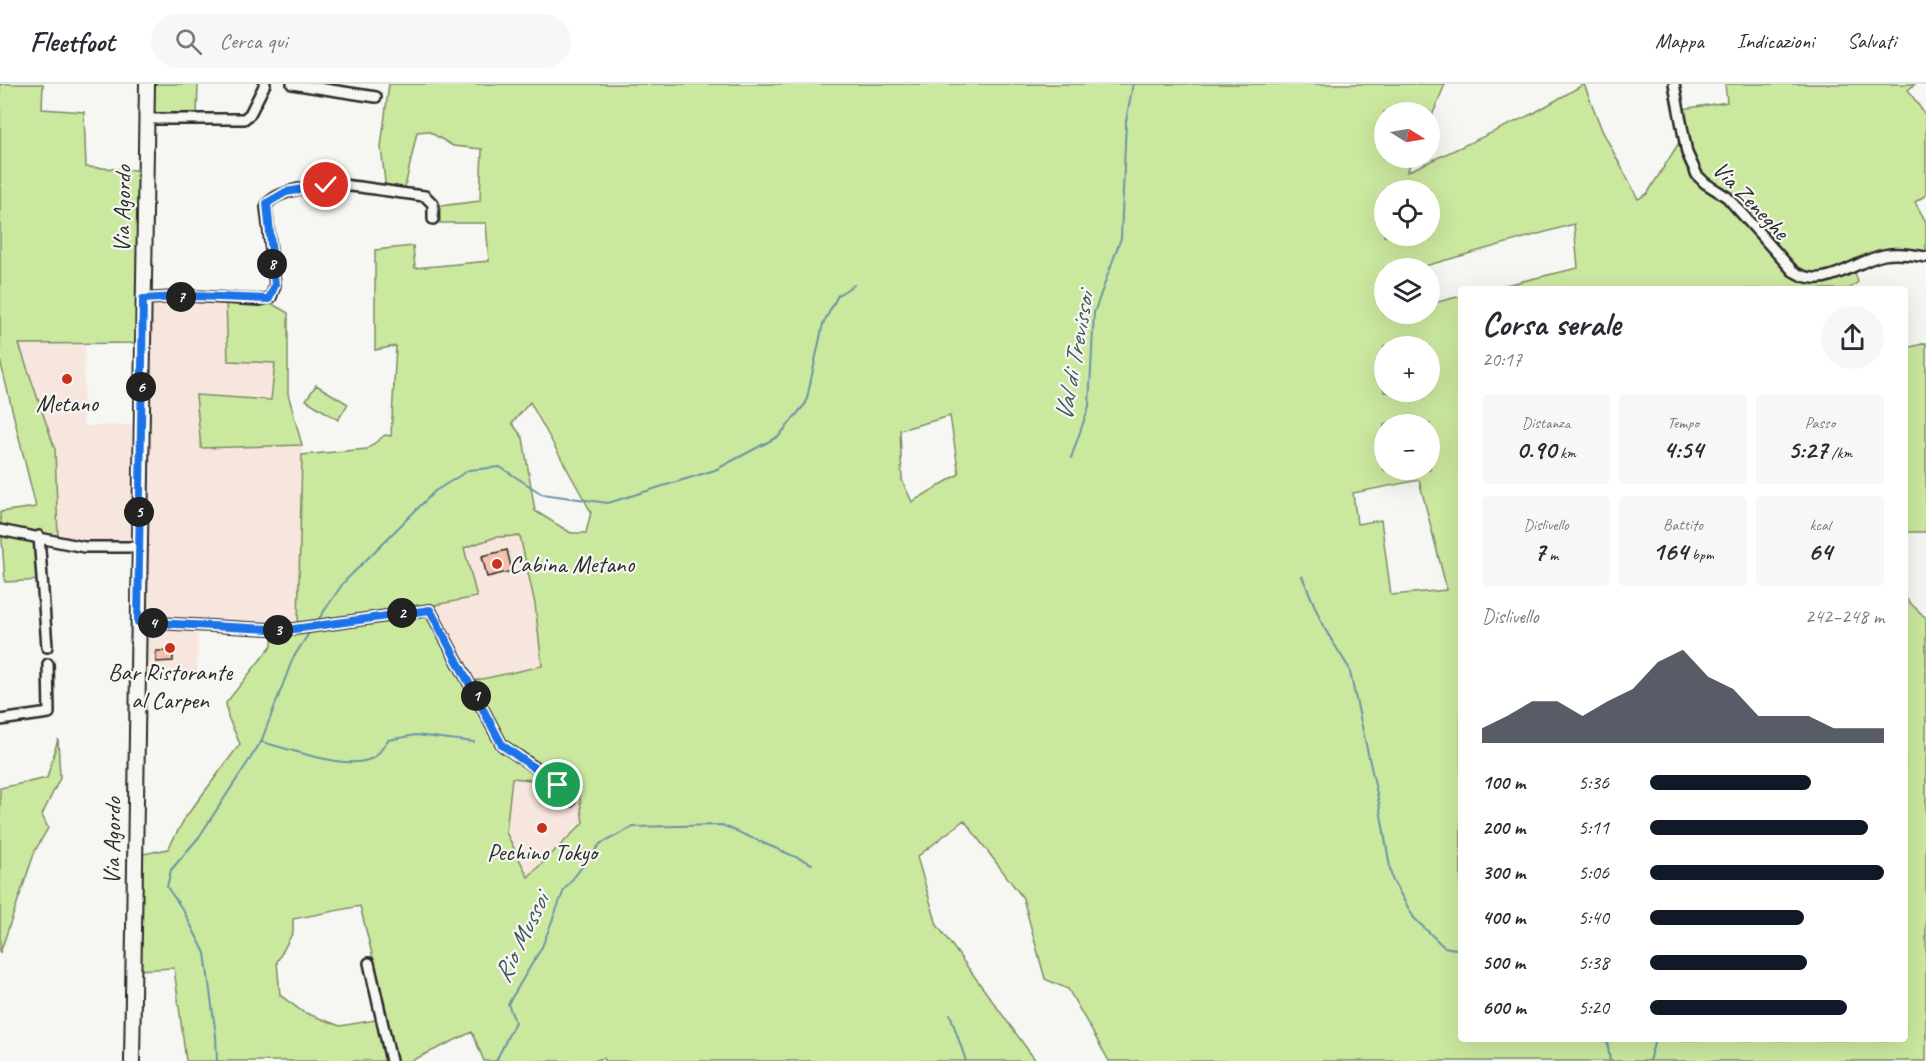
<!DOCTYPE html>
<html lang="it">
<meta charset="utf-8">
<style>
body{margin:0;font-family:Caveat,sans-serif;background:#f7f7f7;color:#2b2b33;height:100vh;display:flex;flex-direction:column;font-size:22px;white-space:nowrap}
*{box-sizing:border-box;margin:0}
p{font-size:20px;color:#7c7c81}
.icon{flex:none;width:33px;height:33px;fill:none;stroke:currentColor;stroke-width:2;stroke-linecap:round;stroke-linejoin:round}
.map{position:relative;flex:1;overflow:hidden}
.panel{position:absolute;left:1458px;top:202px;width:450px;height:756px;display:flex;flex-direction:column;background:#fff;border-radius:6px;box-shadow:0 6px 24px #0002}
.panel>*{flex:none}
.needle{width:39px;rotate:101deg}
.controls{position:absolute;left:1374px;top:18px;display:grid;gap:12px}
.controls a{display:grid;place-items:center;width:66px;height:66px;border-radius:50%;background:#fff;box-shadow:0 6px 24px #0002;font-size:30px}
.pin{position:absolute;display:grid;place-items:center;width:51px;height:51px;color:#fff;margin:-26px;border:3px solid #fff;border-radius:50%;box-shadow:0 2px 6px #0007}
.km{position:absolute;width:30px;height:30px;margin:-15px;border-radius:50%;background:#222;color:#fff;font-size:16px;line-height:30px;text-align:center}
.round{display:grid;place-items:center;flex:none;width:63px;height:63px;border-radius:32px;background:#f7f7f7}
.headline{display:flex;align-items:center;justify-content:space-between;height:102px;padding:0 24px}
h1{font-size:33px;font-weight:700;line-height:45px}
.metrics{display:grid;grid-template-columns:repeat(3,1fr);gap:9px;height:102px;padding:6px 24px}
.metrics div{display:grid;align-content:center;border-radius:6px;background:#f7f7f7;text-align:center}
.metrics b{font-size:26px;font-weight:700}
.metrics small{font-size:16px;font-weight:400}
.metrics p{font-size:16px}
.chart{height:168px;padding:12px 24px}
.chart p{display:flex;justify-content:space-between}
.chart svg{width:100%;height:108px;margin-top:6px;fill:#111827;opacity:.7}
ul{padding:0 24px;list-style:none;font-size:20px}
li{display:grid;grid-template-columns:96px 72px 1fr;align-items:center;height:45px}
li i{height:15px;border-radius:8px;background:#111827}
header{display:flex;align-items:center;gap:36px;box-sizing:border-box;height:84px;padding:0 30px;background:#fff;border-bottom:2px solid #e1e1e2}
header strong{font-size:28px}
nav{display:flex;gap:33px;margin-inline-start:auto;font-size:21px}
.search{width:420px;height:54px;background:#f7f7f7;display:flex;align-items:center;gap:15px;box-sizing:border-box;padding:0 21px;border-radius:33px;color:#7c7c81;font-size:22px}
.map>svg:first-child{display:block}
.built{fill:#f7e6dd}
.green{fill:#cbe89f;stroke:#7b8a65;stroke-width:1.5;fill-rule:evenodd}
.lines{fill:none;stroke-linecap:round;stroke-linejoin:round}
.stream{stroke:#6b95a5;stroke-width:2}
.building{fill:#f8c1ac;stroke:#2b2b2b;stroke-width:1.5}
.street-casing{stroke:#2b2b2b;stroke-width:14}
.primary-casing{stroke:#2b2b2b;stroke-width:18}
.street{stroke:#f6f6f2;stroke-width:9}
.primary{stroke:#f6f6f2;stroke-width:14}
.route-casing{stroke:#fff;stroke-width:12}
.route{stroke:#1a73e8;stroke-width:8}
.poi-dot{fill:#c8321e;stroke:#f6f6f2;stroke-width:2}
.labels{text-anchor:middle;dominant-baseline:central;stroke-width:4.5;stroke-linejoin:round;paint-order:stroke}
.street-label{font-size:24px;fill:#2b2b2b;stroke:#f6f6f2}
.poi-label{font-size:24px;fill:#2b2b2b;stroke:#f6f6f2}
.water-label{font-size:26px;font-style:italic;fill:#46575e;stroke:#f6f6f2}
</style>
<header>
<strong>Fleetfoot</strong>
<div class="search"><svg class="icon" aria-label="search" viewBox="0 0 24 24"><circle cx="10" cy="10" r="6"/><path d="M15 15l6 6"/></svg>Cerca qui</div>
<nav><a>Mappa</a><a>Indicazioni</a><a>Salvati</a></nav>
</header>
<div class="map">
<svg width="1926" height="977" viewBox="0 0 1926 977">
<rect width="100%" height="100%" fill="#f6f6f2"/>
<filter id="ink" filterUnits="userSpaceOnUse"><feTurbulence type="fractalNoise" baseFrequency=".0167" numOctaves="2"/><feDisplacementMap in="SourceGraphic" scale="12" xChannelSelector="R" yChannelSelector="G"/><feConvolveMatrix kernelMatrix="1 2 1 2 8 2 1 2 1" color-interpolation-filters="sRGB"/></filter>
<g filter="url(#ink)">
<path class="built" d="M193,214L226,216L275,279L272,316L201,364L302,361L298,540L286,543L198,540L197,589L139,585L141,460L84,461L58,454L55,365L19,259H85L83,342L142,341L144,217Z
M520,452L535,520L542,582L473,597L429,522L476,513L464,464L496,453Z
M512,693L578,701L583,739L528,793L506,748Z"/>
<path class="green" d="M0,0H43L42,25L84,28L86,83L149,87L142,259L19,260L55,365L58,454L41,449L43,496L5,498L0,428L36,423L0,276Z
M151,0H198L197,32H150Z
M389,0H1445L1430,37V28H1384V74H1413L1407,88L1534,29L1584,0L1602,46L1638,115L1647,110L1687,46L1682,25L1727,18L1725,0H1915L1908,6L1926,32V111L1915,118L1926,138V175L1889,172L1855,188L1858,198L1849,205H1489L1578,184L1574,140L1418,184H1384V230H1430V220L1461,212V956H1905V514L1926,534V977H1109L1068,905L1045,895L1023,814L964,736L917,773L937,841L1036,977H605L604,974L593,977H484L472,948L411,977H186L174,884L137,886L138,771L168,765L185,734L240,660L228,633L226,619L272,561V543L298,540L302,371L367,365L385,351L391,352L396,262L375,266V166L413,162L415,184L489,177L486,139H440V122L480,117L482,65L453,62L428,47L417,48L404,108L386,106L381,63ZM1384,106H1430V152H1384ZM1384,262H1430V308H1384ZM530,318L591,428L586,449H571L535,427L523,354L512,339ZM950,332L959,390L912,418L902,396L900,346ZM1384,340H1430V386H1384ZM1419,396L1447,506L1391,511L1381,436L1357,440L1353,409ZM520,452L535,520L542,582L473,597L429,522L477,513L464,464L496,453ZM512,694L578,701L583,739L528,793L506,748ZM360,822L388,934L340,942L303,928L280,911L277,878L293,848V835Z
M226,216L274,221L288,229V310L302,361L201,364L196,311L271,316L275,279L228,277Z
M1926,259V448H1905V261L1907,264Z
M316,301L348,320L338,336L306,316Z
M58,655L60,694L42,731L48,744L35,767L0,869V704L47,694Z"/>
<g class="lines">
<path class="stream" d="M1071,374L1089,322L1094,229L1121,154L1126,37L1133,0
M1302,492L1323,542L1349,584L1379,719L1392,795L1414,834L1444,863L1461,866
M316,539L344,498L435,407L469,386L500,383L542,410L608,419L715,386L779,352L806,319L823,240L838,211L854,201
M262,658C287,664 356,691 377,671C381,667 384,661 388,656L416,651L474,658
M950,930L966,977
M1607,956L1610,977
M217,977L216,952L205,869L183,826L167,803L171,786L199,753L261,658L293,574L311,546
M496,977L515,938L508,920L542,863L564,806L600,760L633,743L722,741L812,780
M1649,977L1655,956"/>
</g>
<path class="building" d="M507,466L512,487L487,493L482,472Z
M156,567H173V577L156,578Z"/>
<g class="lines">
<defs>
<path id="street" d="M292,0L376,13
M1674,0L1687,69L1697,91L1705,99L1727,113L1793,187C1825,208 1853,177 1884,171C1898,168 1913,171 1926,173
M146,35H244L250,30L265,0
M143,215L193,212L260,216L271,213L275,201L266,123C272,106 324,99 340,101C368,103 397,109 425,112L433,120V135
M0,446L84,463H138
M39,452L47,563
M138,538L287,546L430,526L502,661L553,696L570,717
M0,636L49,629L48,580
M369,879L391,977"/>
<path id="primary" d="M132,977L147,0"/>
</defs>
<use href="#street" class="street-casing"/>
<use href="#primary" class="primary-casing"/>
<use href="#street" class="street"/>
<use href="#primary" class="primary"/>
</g>
</g>
<g class="lines" filter="url(#ink)">
<defs>
<path id="route" d="M326,101L286,108L267,119L275,201L269,215L193,212L143,215L138,538L287,546L430,526L502,661L558,701"/>
</defs>
<use href="#route" class="route-casing"/>
<use href="#route" class="route"/>
</g>
<g class="poi-dot">
<circle cx="67" cy="295" r="6"/>
<circle cx="497" cy="480" r="6"/>
<circle cx="170" cy="564" r="6"/>
<circle cx="542" cy="744" r="6"/>
</g>
<g class="labels">
<g class="street-label">
<text transform="translate(1751 116) rotate(46)">Via Zeneghe</text>
<text transform="translate(122 125) rotate(-89)">Via Agordo</text>
<text transform="translate(112 757) rotate(-89)">Via Agordo</text>
</g>
<g class="poi-label">
<text x="67" y="319">Metano</text>
<text x="509" y="480" text-anchor="start">Cabina Metano</text>
<text x="170" y="588">Bar Ristorante<tspan x="170" dy="28">al Carpen</tspan></text>
<text x="542" y="768">Pechino Tokyo</text>
</g>
<g class="water-label">
<text transform="translate(1074 273) rotate(-80)">Val di Trevissoi</text>
<text transform="translate(521 854) rotate(-64)">Rio Mussoi</text>
</g>
</g>
</svg>
<div class="controls">
<a><svg class="needle" viewBox="-14 -14 28 28"><path d="M0-13l5 13h-10z" fill="#e53935"/><path d="M0 13l5-13h-10z" fill="#7c7c81"/></svg></a>
<a><svg class="icon" aria-label="locate" viewBox="0 0 24 24"><circle cx="12" cy="12" r="6"/><path d="M12 2v4M12 18v4M2 12h4M18 12h4"/></svg></a>
<a><svg class="icon" aria-label="layers" viewBox="0 0 24 24"><path d="M12 4l9 5-9 5-9-5zM3 14l9 5 9-5"/></svg></a>
<a>+</a>
<a>−</a>
</div>
<div class="pin" style="left:558px;top:701px;background:#1e9e55"><svg class="icon" aria-label="arrive" viewBox="0 0 24 24"><path d="M6 21V4h12l-3 4 3 4H6"/></svg></div>
<div class="pin" style="left:326px;top:101px;background:#d93025"><svg class="icon" aria-label="check" viewBox="0 0 24 24"><path d="M5 12l5 5 9-10"/></svg></div>
<b class="km" style="left:476px;top:612px">1</b>
<b class="km" style="left:402px;top:529px">2</b>
<b class="km" style="left:278px;top:546px">3</b>
<b class="km" style="left:153px;top:539px">4</b>
<b class="km" style="left:139px;top:428px">5</b>
<b class="km" style="left:141px;top:303px">6</b>
<b class="km" style="left:181px;top:213px">7</b>
<b class="km" style="left:272px;top:180px">8</b>
<section class="panel">
<div class="headline"><div><h1>Corsa serale</h1><p>20:17</p></div><a class="round"><svg class="icon" aria-label="share" viewBox="0 0 24 24"><path d="M12 15V3M7 8l5-5 5 5M5 13v7h14v-7"/></svg></a></div>
<div class="metrics">
<div><p>Distanza</p><b>0.90<small> km</small></b></div>
<div><p>Tempo</p><b>4:54</b></div>
<div><p>Passo</p><b>5:27<small> /km</small></b></div>
</div>
<div class="metrics">
<div><p>Dislivello</p><b>7<small> m</small></b></div>
<div><p>Battito</p><b>164<small> bpm</small></b></div>
<div><p>kcal</p><b>64</b></div>
</div>
<div class="chart"><p><span>Dislivello</span>242–248 m</p>
<svg viewBox="0 0 160 44" preserveAspectRatio="none"><path d="M0 44V38L10 33L20 27L30 27L40 33L50 27L60 22L70 11L80 6L90 17L100 22L110 33L120 33L130 33L140 38L150 38L160 38V44z"/></svg>
</div>
<ul>
<li><b>100 m</b>5:36<i style="width:69%"></i></li>
<li><b>200 m</b>5:11<i style="width:93%"></i></li>
<li><b>300 m</b>5:06<i style="width:100%"></i></li>
<li><b>400 m</b>5:40<i style="width:66%"></i></li>
<li><b>500 m</b>5:38<i style="width:67%"></i></li>
<li><b>600 m</b>5:20<i style="width:84%"></i></li>
</ul>
</section>
</div>
